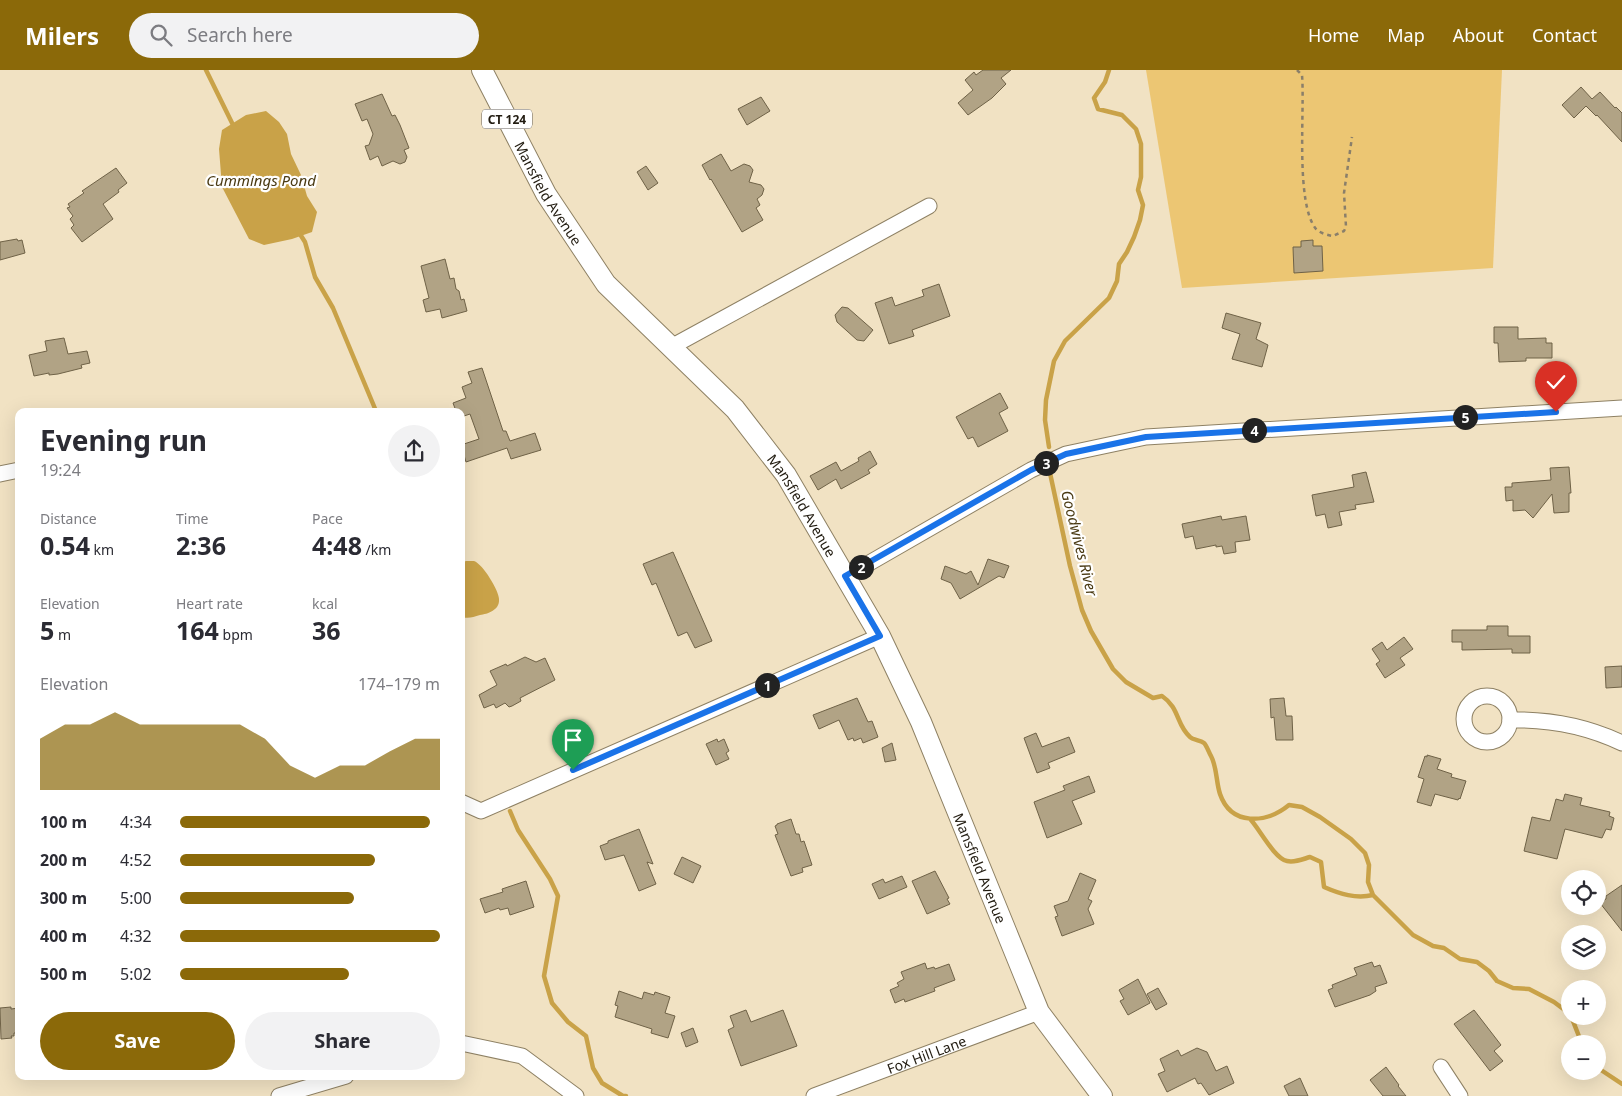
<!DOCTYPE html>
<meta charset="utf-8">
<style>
body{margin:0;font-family:"Noto Sans",sans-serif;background:#f2f2f3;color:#2b2b33;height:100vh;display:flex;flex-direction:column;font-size:19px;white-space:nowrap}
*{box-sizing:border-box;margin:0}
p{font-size:16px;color:#7c7c81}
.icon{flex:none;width:28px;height:28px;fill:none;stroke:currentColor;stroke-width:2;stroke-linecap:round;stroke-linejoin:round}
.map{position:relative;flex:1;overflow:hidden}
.sheet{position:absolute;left:15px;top:338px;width:450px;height:672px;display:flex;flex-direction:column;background:#fff;border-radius:10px;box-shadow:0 5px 20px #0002}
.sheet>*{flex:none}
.buttons{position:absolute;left:1561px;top:800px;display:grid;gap:10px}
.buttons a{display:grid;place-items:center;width:45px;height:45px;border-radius:50%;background:#fff;box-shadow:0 5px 20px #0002;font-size:25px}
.pin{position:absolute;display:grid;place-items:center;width:42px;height:42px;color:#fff;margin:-51px -21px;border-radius:50% 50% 50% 0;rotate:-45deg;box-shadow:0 0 5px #0007}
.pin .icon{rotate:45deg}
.km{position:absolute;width:25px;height:25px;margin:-12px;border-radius:50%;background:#222;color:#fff;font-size:14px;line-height:25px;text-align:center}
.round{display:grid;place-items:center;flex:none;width:52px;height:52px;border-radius:26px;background:#f2f2f3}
.summary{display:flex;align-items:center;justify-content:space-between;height:85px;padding:0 25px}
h1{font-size:28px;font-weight:700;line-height:38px}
.figures{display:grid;grid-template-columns:repeat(3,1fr);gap:8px;height:85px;padding:5px 25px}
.figures div{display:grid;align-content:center}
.figures b{font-size:25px;font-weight:700}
.figures small{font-size:14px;font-weight:400}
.figures p{font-size:14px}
.chart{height:140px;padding:10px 25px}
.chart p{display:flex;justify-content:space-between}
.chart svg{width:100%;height:90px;margin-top:5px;fill:#8b6909;opacity:.7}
.button{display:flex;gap:10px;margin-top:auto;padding:10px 25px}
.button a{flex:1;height:58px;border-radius:30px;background:#8b6909;color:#fff;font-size:20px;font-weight:700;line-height:58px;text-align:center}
.button a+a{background:#f2f2f3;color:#2b2b33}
ul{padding:0 25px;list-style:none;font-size:16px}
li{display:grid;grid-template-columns:80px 60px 1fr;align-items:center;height:38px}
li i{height:12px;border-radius:6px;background:#8b6909}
header{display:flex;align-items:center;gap:30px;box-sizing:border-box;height:70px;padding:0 25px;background:#8b6909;color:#fff}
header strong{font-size:24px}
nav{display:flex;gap:28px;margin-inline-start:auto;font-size:18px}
.search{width:350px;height:45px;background:#f2f2f3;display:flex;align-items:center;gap:12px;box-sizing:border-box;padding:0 18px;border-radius:28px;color:#7c7c81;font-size:19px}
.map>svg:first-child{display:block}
.green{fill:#ecc673}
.water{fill:#c9a248}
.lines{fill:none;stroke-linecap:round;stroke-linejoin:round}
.stream{stroke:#c9a248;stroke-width:4.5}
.building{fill:#b1a385;stroke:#6f6247}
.minor-casing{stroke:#8e8164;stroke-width:17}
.major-casing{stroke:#8e8164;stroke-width:22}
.path{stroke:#8a7f6a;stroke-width:2.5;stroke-dasharray:4 4;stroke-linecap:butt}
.minor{stroke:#fff;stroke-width:15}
.major{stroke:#fff;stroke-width:20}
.route-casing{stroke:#fff;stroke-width:10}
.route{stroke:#1a73e8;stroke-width:6}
.labels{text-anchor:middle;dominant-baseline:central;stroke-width:4.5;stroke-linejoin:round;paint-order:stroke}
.shield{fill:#fff;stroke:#645f58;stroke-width:1}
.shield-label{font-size:12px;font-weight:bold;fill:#211b10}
.street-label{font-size:14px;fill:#211b10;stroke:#fff}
.water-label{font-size:15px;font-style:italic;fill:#4a3a13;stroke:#fff}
</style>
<header>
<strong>Milers</strong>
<div class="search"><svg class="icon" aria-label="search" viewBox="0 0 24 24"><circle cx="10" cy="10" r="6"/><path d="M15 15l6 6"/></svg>Search here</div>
<nav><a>Home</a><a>Map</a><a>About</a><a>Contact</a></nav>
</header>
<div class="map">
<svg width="1622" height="1026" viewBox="0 0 1622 1026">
<rect width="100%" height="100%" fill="#f1e2c3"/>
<path class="green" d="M1146,0H1502L1493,198L1182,218Z"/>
<path class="water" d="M266,41L279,52L287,64L291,84L301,105L307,126L317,142L312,162L292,169L264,175L249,169L222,117L219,79L222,60L246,45Z
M466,491C467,491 473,491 474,491C483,494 499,521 499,529C500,540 488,544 480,545C473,547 469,549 461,547V493Z"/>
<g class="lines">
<path class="stream" d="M206,0L234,57
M298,161L305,172L315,207L333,238L376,341
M1049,377L1045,350L1046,330L1054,291L1065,271L1109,228L1117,211L1119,194L1127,182L1134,167L1140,150L1143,135L1138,120L1141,107V74L1136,59L1122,45L1098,39L1094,28L1105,12L1109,0
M1050,403L1070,496L1082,540L1091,561L1113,599L1126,612L1153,628L1162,626C1180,638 1176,655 1190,667C1193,670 1200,670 1204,673C1207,676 1209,683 1211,686C1217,697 1216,712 1220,724C1231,756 1266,754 1289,735L1302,737L1320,747L1351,769L1365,783L1369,795L1368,812L1373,825L1413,865L1433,876L1444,878L1460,889L1477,892L1489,901L1497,911L1513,918L1529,919L1554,932L1570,944
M510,741L518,760L550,809L558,826L544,906L552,933L568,952L586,966L593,998L602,1013L623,1026H626
M1251,750C1260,760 1275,789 1287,791C1295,793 1303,789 1310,787L1321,792L1324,817C1340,824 1356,829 1373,825
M1571,946L1582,974
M1598,998L1622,1014"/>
</g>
<path class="building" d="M983,0H1011L1001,8L1006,14L992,28L968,45L958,33L973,20L965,10L974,2L976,5Z
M1581,17L1592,29L1600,22L1615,38L1616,37L1622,43V72L1597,45L1596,46L1586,36L1574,48L1562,35Z
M382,24L392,46L395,45L400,55L409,78L404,80L407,87L405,92L400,94L393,91L382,96L378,86L370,90L365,76L369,75L373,64L367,49L362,51L355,34Z
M761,27L770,41L747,55L738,39Z
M721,84L731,101L744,94L750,96L753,100L749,112L761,115L764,119L762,125L757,129L760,135L756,138L763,150L742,162L711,109L710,110L702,95Z
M646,96L658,113L648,120L637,102Z
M116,98L127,113L118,120L119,122L103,134L113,149L82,172L71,158L74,155L70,149L73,146L67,138L70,137L68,134L84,123L82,121Z
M17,169L18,171L22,170L25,183L0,190V172Z
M1313,170V176H1322L1323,201L1294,203L1293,177H1301V171Z
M445,189L450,209L454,208L456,219L459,221L461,230L464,229L467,241L442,248L440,239L426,242L423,230L429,228L421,196Z
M939,214L950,246L912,260L914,266L889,274L875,233L892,227L895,236L924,226L922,220Z
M842,237L848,238L873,260L864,271L857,270L837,252L835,245Z
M1226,243L1261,253L1256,269L1268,275L1262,297L1232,289L1240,264L1222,258Z
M1494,257H1518V269L1546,268V273H1552V288H1526V291L1499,292L1498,273H1494Z
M64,268L68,284L87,281L90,293L81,295L82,298L58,304L49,305V303L34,306L29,285L47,281L45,271Z
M482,298L503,361H506L510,371L535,363L541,380L511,389L507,378L466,392L461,375L479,369L470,344L461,347V341H456L453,333L466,328L462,317L472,313L468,302Z
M1000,323L1008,338L999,343L1008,361L978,377L973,367L968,369L956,347Z
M870,381L877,394L868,400L870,403L841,419L836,409L818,420L810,406L836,392L841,401L859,391L858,388Z
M1569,397L1571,423H1569V442L1554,443L1552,424L1533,448L1525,440L1513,441V430L1506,431L1505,417H1512V413L1551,410L1550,398Z
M1366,402L1374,432L1355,435L1356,439L1339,442L1342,455L1328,458L1325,444L1316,446L1312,425L1354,417L1352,405Z
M1221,446L1222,450L1246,446L1250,470L1235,472L1236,482L1224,484L1222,476L1216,477V475L1196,479L1193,466L1185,468L1182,454Z
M673,482L712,571L695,578L687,562L678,566L656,513L652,515L643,494Z
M988,489L1009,496L1004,508L999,506L960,529L951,513L941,509L945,496L966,504L971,501L978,515Z
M1487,556H1508V566H1530V583H1512V579L1462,580V572H1452V560H1487Z
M1404,567L1413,579L1400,588L1405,595L1385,608L1376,594L1380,591L1372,579L1382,572L1387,580Z
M525,587L536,592L545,588L555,610L520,628L521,631L512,636L509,637L505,633L496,638L494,634L484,638L479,625L497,615L490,601L506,594L507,596Z
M1622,596V617L1606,618L1605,597Z
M857,628L868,652L872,651L878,667L863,673L861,668L854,671L853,668L848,670L839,650L819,659L813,645Z
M1284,628L1286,646H1292L1293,670H1276L1274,647L1271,648L1270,629Z
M1036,663L1042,677L1069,667L1075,682L1048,693L1050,698L1037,703L1024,668Z
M717,669L718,672L724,669L729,681L726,683L729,689L716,695L706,674Z
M892,673L896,690L885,692L882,678Z
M1427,685L1441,689L1437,699L1452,704L1451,707L1466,711L1460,729L1459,728L1458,730L1435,724L1431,736L1417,732L1424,709L1418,707L1425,686L1427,687Z
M1089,706L1095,722L1072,731L1082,754L1047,768L1034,732L1065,720L1063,716Z
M1565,724L1582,728L1580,735L1610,742L1609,746L1614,748L1611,760L1606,759L1602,768L1565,759L1557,789L1524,781L1532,747L1550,751L1556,729L1563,731Z
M791,749L796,764H799L801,772L804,771L812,795L802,798L803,802L791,806L775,765L778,764L775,756L777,755V754Z
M639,759L653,794L647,792L656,814L639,821L624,785L605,790L600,776L608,773V771Z
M682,787L701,796L693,813L674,804Z
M935,801L949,828L947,829L950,834L927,844L912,811Z
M1080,803L1096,810L1088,829L1092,831L1088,839L1094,854L1062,866L1055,847L1058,846L1054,836L1068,831Z
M902,806L907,817L879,829L872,814L883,809L885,813Z
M526,811L534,837L510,845L508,838L500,840L499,838L485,843L480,829L503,822L502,819Z
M1622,815V861L1600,833L1606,829V826Z
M1372,892L1374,897L1380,895L1387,913L1375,917L1376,921L1370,925L1335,937L1328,920L1333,918L1332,915L1357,905L1354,898Z
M925,893L927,899L934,897L935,899L949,894L955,910L934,918L935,921L916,928L905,932L904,929L895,933L890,920L899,916L897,913L904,909L901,902Z
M1138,909L1150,933L1128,945L1120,931L1124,929L1119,920Z
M1158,918L1167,934L1156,940L1147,924Z
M619,921L642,929L644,922L654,925L655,922L670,927L665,943L675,946L668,968L651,963L652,959L615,947L618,936L615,935Z
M11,937V939L19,938V963H14V966H11L12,968L1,969L0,938Z
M746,940L751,952L783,940L797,976L741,996L728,960L734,957L730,946Z
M1474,940L1501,975L1494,981L1503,991L1490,1001L1454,954Z
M693,958L698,972L686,977L681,963Z
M1197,978L1207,982L1216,1001L1227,996L1234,1013L1209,1025L1201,1013L1198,1014L1195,1008L1167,1022L1158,1004L1165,1001L1160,989L1178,980L1181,986Z
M1386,997L1399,1015L1398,1016L1406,1026H1383L1370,1010Z
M1300,1008L1308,1026H1289L1284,1016Z"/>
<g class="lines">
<defs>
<g id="minor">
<path d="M671,277L929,136"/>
<path d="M0,404L19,400"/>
<path d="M845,507L1031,400L1066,384L1146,367L1622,338"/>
<circle cx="1487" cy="649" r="23"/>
<path d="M1510,650C1549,649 1586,656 1622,673"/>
<path d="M461,732L481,741L880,566"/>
<path d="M461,973L522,986L576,1026"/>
<path d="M1441,997L1460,1026"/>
<path d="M279,1026L346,1006"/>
<path id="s1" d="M814,1026L1039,942"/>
</g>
<g id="major">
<path id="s2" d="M482,0L546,124L606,214L735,339L786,405L880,566L921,652L1039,942L1102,1026"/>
</g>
</defs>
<use href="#minor" class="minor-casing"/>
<use href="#major" class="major-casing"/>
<path class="path" d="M1297,0L1302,5C1305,40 1295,133 1316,159C1320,163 1327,165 1333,166L1344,161L1346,157L1344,123L1352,67"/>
<use href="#minor" class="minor"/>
<use href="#major" class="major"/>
</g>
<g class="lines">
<defs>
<path id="route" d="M573,700L880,566L845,506L1031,400L1066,384L1146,367L1556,342"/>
</defs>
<use href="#route" class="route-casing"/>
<use href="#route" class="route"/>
</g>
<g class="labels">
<rect class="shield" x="482" y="39.5" width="50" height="19" rx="4"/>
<g class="shield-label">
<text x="507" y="49">CT 124</text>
</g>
<g class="street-label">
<text stroke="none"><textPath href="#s2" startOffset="140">Mansfield Avenue</textPath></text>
<text stroke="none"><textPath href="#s2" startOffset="545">Mansfield Avenue</textPath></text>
<text stroke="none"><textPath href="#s2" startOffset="950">Mansfield Avenue</textPath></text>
<text stroke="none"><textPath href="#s1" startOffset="120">Fox Hill Lane</textPath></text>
</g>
<g class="water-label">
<text x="261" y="110">Cummings Pond</text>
<text transform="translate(1080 473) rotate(76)">Goodwives River</text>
</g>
</g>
</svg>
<div class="buttons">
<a><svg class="icon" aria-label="locate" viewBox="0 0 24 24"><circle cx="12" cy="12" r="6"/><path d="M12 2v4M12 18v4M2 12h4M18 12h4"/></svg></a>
<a><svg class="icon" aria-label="layers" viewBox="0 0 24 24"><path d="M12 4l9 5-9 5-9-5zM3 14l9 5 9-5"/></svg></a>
<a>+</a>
<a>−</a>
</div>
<div class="pin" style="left:573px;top:700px;background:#1e9e55"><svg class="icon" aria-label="arrive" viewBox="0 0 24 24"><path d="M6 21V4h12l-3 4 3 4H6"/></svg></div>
<div class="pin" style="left:1556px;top:342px;background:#d93025"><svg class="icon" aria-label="check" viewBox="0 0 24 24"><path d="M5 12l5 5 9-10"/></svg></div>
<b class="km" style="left:767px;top:615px">1</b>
<b class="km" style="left:861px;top:497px">2</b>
<b class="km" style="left:1046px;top:393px">3</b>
<b class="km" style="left:1254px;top:360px">4</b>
<b class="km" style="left:1465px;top:347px">5</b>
<section class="sheet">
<div class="summary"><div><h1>Evening run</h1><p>19:24</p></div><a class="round"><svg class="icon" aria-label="share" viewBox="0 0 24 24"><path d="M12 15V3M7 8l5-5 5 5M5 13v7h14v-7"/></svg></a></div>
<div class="figures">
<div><p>Distance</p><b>0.54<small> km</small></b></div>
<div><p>Time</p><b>2:36</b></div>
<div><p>Pace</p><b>4:48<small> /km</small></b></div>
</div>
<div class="figures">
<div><p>Elevation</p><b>5<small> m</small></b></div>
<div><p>Heart rate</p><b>164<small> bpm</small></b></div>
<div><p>kcal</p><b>36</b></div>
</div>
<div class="chart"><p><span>Elevation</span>174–179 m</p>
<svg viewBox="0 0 160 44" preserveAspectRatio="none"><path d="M0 44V19L10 12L20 12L30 6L40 12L50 12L60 12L70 12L80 12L90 19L100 32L110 38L120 32L130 32L140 25L150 19L160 19V44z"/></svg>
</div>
<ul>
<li><b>100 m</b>4:34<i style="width:96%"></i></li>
<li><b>200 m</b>4:52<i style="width:75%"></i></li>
<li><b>300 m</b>5:00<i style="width:67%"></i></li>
<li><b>400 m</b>4:32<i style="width:100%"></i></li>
<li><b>500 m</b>5:02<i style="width:65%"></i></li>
</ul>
<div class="button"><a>Save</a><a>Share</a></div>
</section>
</div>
